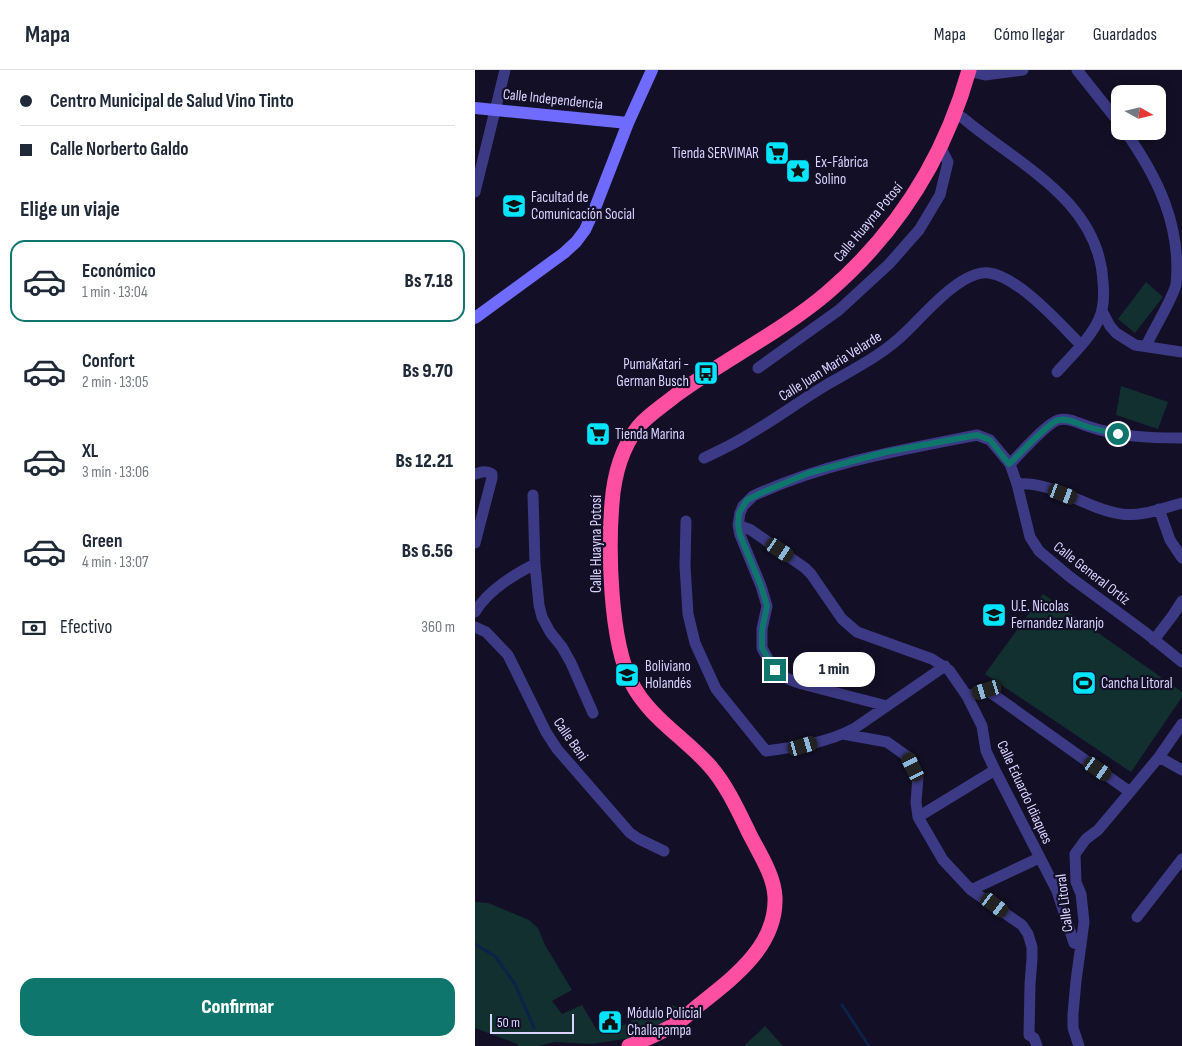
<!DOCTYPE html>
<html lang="es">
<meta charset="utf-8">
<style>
:root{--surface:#fff;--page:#f2f2f3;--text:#1f2937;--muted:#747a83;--line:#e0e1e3;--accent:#0f766e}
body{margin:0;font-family:"Sofia Sans Condensed",sans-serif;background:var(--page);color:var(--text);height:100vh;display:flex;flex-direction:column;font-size:19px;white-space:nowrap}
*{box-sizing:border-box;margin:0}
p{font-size:16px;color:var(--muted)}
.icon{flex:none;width:28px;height:28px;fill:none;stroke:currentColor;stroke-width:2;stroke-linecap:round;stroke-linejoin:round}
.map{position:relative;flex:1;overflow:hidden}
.drawer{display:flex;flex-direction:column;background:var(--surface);width:475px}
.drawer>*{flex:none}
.banner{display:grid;align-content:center;height:110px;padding:0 20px;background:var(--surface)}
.needle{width:32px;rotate:98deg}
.buttons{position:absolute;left:636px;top:15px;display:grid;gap:10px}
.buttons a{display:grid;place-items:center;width:55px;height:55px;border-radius:10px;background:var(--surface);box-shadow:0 2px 12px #0003;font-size:25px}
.scale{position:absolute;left:15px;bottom:12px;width:84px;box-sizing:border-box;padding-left:5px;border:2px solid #d9d4ff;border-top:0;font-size:14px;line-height:18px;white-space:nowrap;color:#d9d4ff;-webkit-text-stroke:4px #130f26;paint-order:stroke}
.end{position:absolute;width:22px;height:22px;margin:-11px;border:6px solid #0f766e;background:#fff;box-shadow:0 0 0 2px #fff}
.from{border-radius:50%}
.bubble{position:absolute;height:35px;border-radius:15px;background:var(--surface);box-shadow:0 2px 12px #0003;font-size:16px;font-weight:800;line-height:35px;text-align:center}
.car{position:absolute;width:15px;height:30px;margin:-15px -8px;border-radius:6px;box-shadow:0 0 4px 1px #0007;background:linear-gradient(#222 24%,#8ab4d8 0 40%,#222 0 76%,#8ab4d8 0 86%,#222 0)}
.banner b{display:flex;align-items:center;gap:18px;height:48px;font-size:19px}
.banner b+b{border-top:1px solid var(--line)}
.banner i{width:12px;height:12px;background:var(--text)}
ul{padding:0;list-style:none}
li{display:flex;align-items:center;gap:15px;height:82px;margin:0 10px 8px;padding:0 10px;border:2px solid transparent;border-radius:15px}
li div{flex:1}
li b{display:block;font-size:19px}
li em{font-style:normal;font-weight:800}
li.current{border-color:var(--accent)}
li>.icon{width:45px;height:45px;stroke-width:1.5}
h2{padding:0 20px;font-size:22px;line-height:60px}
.pay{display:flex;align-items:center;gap:12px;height:55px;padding:0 20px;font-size:19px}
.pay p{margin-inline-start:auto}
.cta{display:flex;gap:10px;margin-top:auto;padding:10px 20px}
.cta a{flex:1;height:58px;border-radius:15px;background:var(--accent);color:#fff;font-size:20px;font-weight:800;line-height:58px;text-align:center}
header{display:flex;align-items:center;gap:30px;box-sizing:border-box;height:70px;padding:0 25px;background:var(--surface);border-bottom:1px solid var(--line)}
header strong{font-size:24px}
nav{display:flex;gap:28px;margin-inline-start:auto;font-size:18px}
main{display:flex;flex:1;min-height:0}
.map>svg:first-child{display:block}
.green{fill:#12302f}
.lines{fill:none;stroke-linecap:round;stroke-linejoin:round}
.stream{stroke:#0c2248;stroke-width:3}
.street{stroke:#3d3a85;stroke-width:11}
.secondary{stroke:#6f6bff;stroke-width:12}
.highway{stroke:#ff4fa3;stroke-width:15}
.route{stroke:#0f766e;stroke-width:6}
.labels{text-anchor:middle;stroke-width:4.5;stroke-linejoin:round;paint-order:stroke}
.street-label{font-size:15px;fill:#d9d4ff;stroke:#130f26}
.poi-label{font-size:15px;fill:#d9d4ff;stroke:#130f26;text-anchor:start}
</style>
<header>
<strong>Mapa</strong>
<nav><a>Mapa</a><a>Cómo llegar</a><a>Guardados</a></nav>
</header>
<main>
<section class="drawer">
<div class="banner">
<b><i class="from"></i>Centro Municipal de Salud Vino Tinto</b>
<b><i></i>Calle Norberto Galdo</b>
</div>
<h2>Elige un viaje</h2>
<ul>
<li class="current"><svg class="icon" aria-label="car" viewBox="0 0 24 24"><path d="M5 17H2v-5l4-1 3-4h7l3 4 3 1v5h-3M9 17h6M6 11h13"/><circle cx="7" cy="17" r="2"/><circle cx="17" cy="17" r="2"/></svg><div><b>Económico</b><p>1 min · 13:04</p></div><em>Bs 7.18</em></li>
<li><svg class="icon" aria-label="car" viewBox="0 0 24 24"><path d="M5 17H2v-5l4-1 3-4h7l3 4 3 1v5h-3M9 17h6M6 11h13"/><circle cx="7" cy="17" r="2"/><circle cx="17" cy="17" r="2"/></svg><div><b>Confort</b><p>2 min · 13:05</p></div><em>Bs 9.70</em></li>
<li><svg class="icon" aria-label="car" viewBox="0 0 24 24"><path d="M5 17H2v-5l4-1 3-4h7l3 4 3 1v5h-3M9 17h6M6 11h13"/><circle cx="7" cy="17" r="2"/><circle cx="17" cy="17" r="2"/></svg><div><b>XL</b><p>3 min · 13:06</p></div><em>Bs 12.21</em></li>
<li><svg class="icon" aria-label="car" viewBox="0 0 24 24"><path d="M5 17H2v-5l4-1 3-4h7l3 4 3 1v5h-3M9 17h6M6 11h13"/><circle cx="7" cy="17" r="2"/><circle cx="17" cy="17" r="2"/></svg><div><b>Green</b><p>4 min · 13:07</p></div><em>Bs 6.56</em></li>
</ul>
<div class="pay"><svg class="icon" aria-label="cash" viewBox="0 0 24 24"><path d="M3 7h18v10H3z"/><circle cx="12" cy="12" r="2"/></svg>Efectivo<p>360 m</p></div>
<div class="cta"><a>Confirmar</a></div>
</section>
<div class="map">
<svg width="707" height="976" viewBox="0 0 707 976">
<rect width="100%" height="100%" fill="#130f26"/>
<path class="green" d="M 671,212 L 688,227 L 660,263 L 643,249 Z
M 646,316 L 693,332 L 683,359 L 641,345 Z
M 568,524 L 707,622 L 707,627 L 656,702 L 510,604 Z
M 0,832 L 13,833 L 54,850 L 63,858 L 70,875 L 97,920 L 77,931 L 87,944 L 107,935 L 122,960 L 149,955 L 168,944 L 172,948 L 198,935 L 205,940 L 180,958 L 156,968 L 116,974 L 80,972 L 63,976 L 43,976 L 42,974 L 0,958 Z
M 290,956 L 308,976 L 269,976 Z"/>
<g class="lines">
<path class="stream" d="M 0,874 L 20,886 L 40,914 L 59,958
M 367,935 L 394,976"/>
<path class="street" d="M 602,0 L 645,54
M 493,1 L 510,5 L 548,0
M 480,44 L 488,48 C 542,94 624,130 628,212 C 629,223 629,238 624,249 C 615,269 596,286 582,302
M 650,61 C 682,106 707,156 701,215 C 694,236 680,256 671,276
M 0,122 L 30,0
M 627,241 L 635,256 L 641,263 L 660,275 L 707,282
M 283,298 L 364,240 L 414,194 L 444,160 L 465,125 L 473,92 L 466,78
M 229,388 C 244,381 259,374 273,365 C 301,349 326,330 353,314 C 381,298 409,284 432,261 C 450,244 486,200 514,203 C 544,207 585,254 606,275
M 535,394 C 544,385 572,353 583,350 C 593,347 603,353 612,356 C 644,367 674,368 707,368
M 0,404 C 6,402 11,400 17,404 L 17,408 L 0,473
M 542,414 C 579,411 611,439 646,444 C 667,447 688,438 707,433
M 58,425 L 60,494 L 64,535 L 67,547 L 75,562 L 87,577 L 96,593 L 118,643
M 684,439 L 695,470 L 707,488
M 211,451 L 210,496 L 213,544 L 220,573 L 241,619 L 291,681 C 322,677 352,673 380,658 L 470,596
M 263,455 L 276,460 L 330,498 L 336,504 L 367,549 L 382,562 L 457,589 L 474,600 L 492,626 L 507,656 L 511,681 L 520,700 L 582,821 L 599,873 L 606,876
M 0,542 C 13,520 38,505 60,494
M 0,557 L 11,562 L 33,585 L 71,662 L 82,679 L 155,763 L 164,769 L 189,781
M 679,570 L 698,545 L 707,531
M 492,626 L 512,620 L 655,722
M 412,636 L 327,614 L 313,609 L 300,600 L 293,589 L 287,578 L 287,559 L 292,536 L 286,516 L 265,465 L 263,455 L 265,443 L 268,436 L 278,426 C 349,393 425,380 502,365 L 515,370 L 535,394 L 542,414 L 555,467 L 564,481 L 595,507 L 671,563 L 707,592
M 368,664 L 412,672 L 433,687 L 443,707 L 441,732 L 443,747 L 468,790 L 496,820 L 547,855 L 553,864 L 557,877 L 557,889 L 555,914 L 554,965 L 559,968 L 562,976
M 684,687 L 707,700
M 443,747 L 520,700
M 496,820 L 564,788
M 662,847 L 707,789
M 604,976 L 598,958 L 598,944 L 601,911 L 609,852 L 606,824 L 601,812 L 600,784 L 611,769 L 623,760 L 655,722 L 684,687 L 707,654"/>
<path class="secondary" d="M 0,38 L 153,53
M 0,248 L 89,183 L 101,172 L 110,160 L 120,138 L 153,53 L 177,0"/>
<path class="highway" d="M 154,976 C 171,969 189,962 205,951 C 212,946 218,940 224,935 C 258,908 302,876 300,827 C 299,805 284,783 274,763 C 263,740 250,712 233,694 C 207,666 173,646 156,612 C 135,570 133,480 137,433 C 139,406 146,379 163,357 C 173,345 189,335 201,325 C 250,289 306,262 352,223 C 422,163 469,89 494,0"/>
</g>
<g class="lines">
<path class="route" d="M 300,600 L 287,578 L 287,560 L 292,536 L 286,516 L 265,465 L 263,455 L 264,443 L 272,430 L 286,423 L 334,403 L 411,382 L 502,365 L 515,370 L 534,394 C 543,386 574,352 583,350 C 594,348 603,354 613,357 C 623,360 633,362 643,364"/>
</g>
<defs>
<symbol id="supermarket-square" viewBox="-11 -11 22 22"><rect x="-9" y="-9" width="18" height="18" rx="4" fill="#00e5ff" stroke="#130f26"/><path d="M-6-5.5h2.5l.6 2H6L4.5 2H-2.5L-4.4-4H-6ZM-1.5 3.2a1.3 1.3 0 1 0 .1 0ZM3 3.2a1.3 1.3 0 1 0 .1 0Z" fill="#111"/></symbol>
<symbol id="sight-square" viewBox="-11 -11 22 22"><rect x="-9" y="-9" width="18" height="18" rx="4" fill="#00e5ff" stroke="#130f26"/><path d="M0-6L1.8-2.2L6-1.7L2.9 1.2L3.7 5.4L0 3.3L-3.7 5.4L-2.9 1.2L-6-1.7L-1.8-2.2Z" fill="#111"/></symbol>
<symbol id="university-square" viewBox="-11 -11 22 22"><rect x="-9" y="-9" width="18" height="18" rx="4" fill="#00e5ff" stroke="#130f26"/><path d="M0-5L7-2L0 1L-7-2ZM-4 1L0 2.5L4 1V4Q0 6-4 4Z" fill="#111"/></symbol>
<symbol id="bus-square" viewBox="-11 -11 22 22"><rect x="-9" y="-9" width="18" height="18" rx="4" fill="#00e5ff" stroke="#130f26"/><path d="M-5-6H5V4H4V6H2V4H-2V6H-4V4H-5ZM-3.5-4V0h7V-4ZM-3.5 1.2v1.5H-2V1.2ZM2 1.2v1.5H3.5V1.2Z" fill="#111"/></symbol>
<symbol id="school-square" viewBox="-11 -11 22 22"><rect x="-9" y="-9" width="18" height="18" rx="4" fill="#00e5ff" stroke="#130f26"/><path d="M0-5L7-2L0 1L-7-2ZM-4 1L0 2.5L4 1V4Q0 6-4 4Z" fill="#111"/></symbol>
<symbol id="stadium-square" viewBox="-11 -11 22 22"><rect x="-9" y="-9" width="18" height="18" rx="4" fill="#00e5ff" stroke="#130f26"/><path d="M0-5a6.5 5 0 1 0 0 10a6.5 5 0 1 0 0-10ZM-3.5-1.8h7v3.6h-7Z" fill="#111"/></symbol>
<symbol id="civic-square" viewBox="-11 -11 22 22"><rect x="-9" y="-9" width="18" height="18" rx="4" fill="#00e5ff" stroke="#130f26"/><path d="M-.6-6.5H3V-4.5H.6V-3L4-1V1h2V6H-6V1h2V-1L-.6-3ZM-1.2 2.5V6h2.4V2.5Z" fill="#111"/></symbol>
</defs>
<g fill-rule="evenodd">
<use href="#supermarket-square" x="288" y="69" width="28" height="28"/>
<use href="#sight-square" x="309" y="87" width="28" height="28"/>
<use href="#university-square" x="25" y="122" width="28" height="28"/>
<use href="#bus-square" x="217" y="289" width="28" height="28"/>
<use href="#supermarket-square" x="109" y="350" width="28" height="28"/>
<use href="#school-square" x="505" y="531" width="28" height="28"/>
<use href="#school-square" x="138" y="591" width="28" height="28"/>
<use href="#stadium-square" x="595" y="599" width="28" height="28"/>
<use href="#civic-square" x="121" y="938" width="28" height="28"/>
</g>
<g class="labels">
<g class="street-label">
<text transform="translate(78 29) rotate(6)" y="5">Calle Independencia</text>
<text transform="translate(393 152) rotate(-50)" y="5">Calle Huayna Potosí</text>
<text transform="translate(355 296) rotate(-32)" y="5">Calle Juan Maria Velarde</text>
<text transform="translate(121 474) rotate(-90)" y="5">Calle Huayna Potosí</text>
<text transform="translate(617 503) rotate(38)" y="5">Calle General Ortiz</text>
<text transform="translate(96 669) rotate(55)" y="5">Calle Beni</text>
<text transform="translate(550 722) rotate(65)" y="5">Calle Eduardo Idiaques</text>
<text transform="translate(589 833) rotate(-97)" y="5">Calle Litoral</text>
</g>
<g class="poi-label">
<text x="284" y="88" text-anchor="end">Tienda SERVIMAR</text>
<text x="340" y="97">Ex-Fábrica<tspan x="340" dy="17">Solino</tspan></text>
<text x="56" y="132">Facultad de<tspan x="56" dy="17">Comunicación Social</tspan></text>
<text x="214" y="299" text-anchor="end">PumaKatari -<tspan x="214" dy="17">German Busch</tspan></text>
<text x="140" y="369">Tienda Marina</text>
<text x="536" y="541">U.E. Nicolas<tspan x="536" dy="17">Fernandez Naranjo</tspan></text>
<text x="170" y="601">Boliviano<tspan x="170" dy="17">Holandés</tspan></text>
<text x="626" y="618">Cancha Litoral</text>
<text x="152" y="948">Módulo Policial<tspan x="152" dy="17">Challapampa</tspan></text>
</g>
</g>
</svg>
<div class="buttons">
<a><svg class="needle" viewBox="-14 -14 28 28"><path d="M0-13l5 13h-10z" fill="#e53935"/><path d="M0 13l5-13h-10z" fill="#747a83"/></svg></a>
</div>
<div class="scale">50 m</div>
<i class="end from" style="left:643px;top:364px"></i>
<i class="end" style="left:300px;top:600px"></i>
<div class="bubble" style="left:318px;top:582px;width:82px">1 min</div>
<i class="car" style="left:588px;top:424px;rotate:111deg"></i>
<i class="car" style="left:305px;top:480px;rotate:124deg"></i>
<i class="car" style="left:512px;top:620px;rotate:253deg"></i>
<i class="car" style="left:328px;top:676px;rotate:74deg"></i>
<i class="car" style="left:438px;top:697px;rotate:334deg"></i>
<i class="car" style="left:623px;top:699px;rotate:125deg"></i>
<i class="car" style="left:520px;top:835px;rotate:127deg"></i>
</div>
</main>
